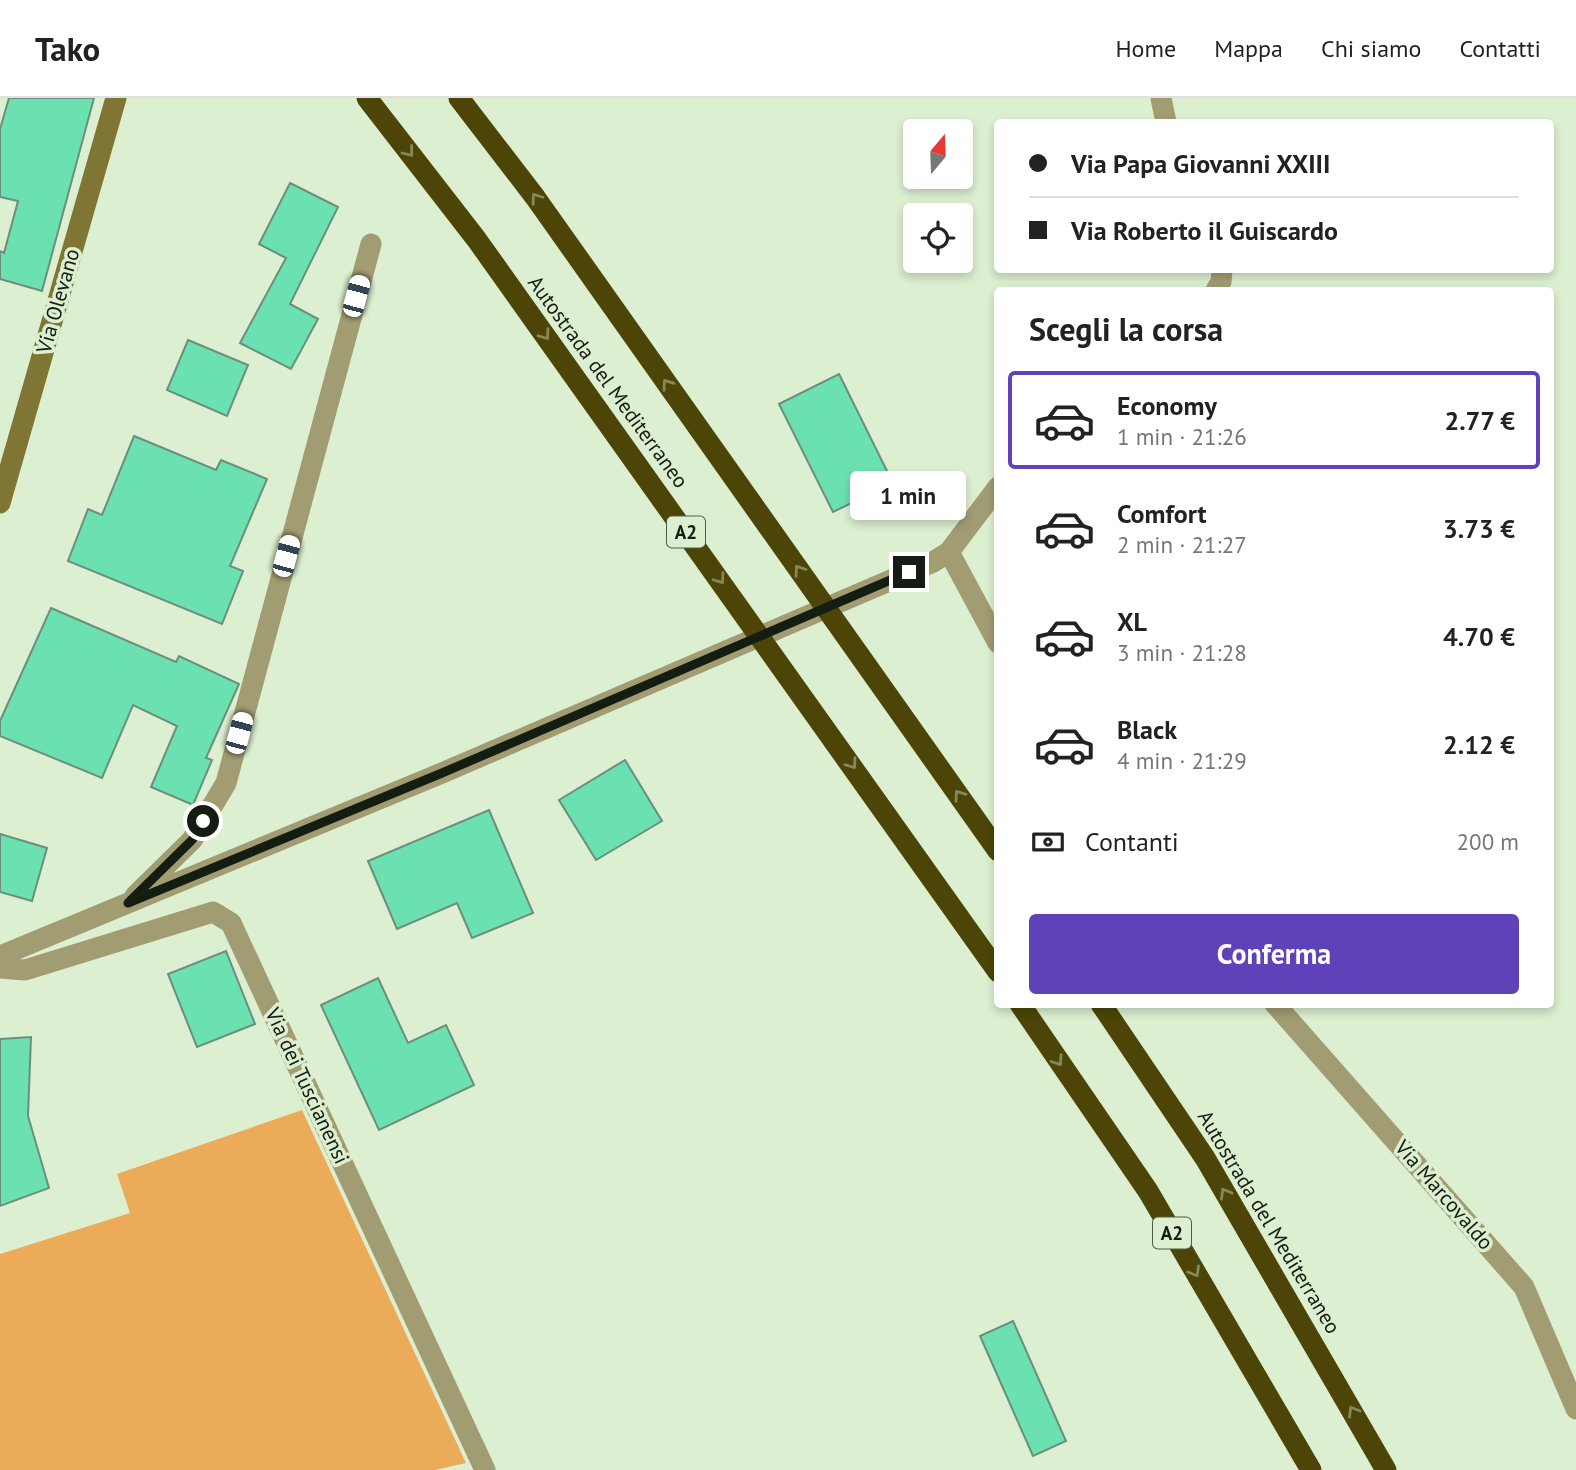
<!DOCTYPE html>
<html lang="it">
<meta charset="utf-8">
<style>
:root{--surface:#fff;--page:#f6f6f6;--text:#222;--muted:#767676;--line:#e0e0e0;--accent:#5f41b9}
body{margin:0;font-family:"PT Sans",sans-serif;background:var(--page);color:var(--text);height:100vh;display:flex;flex-direction:column;font-size:26px;white-space:nowrap}
*{box-sizing:border-box;margin:0}
p{font-size:23px;color:var(--muted)}
.icon{flex:none;width:38px;height:38px;fill:none;stroke:currentColor;stroke-width:2;stroke-linecap:round;stroke-linejoin:round}
.map{position:relative;flex:1;overflow:hidden}
.side{position:absolute;left:994px;top:189px;width:560px;height:721px;display:flex;flex-direction:column;background:var(--surface);border-radius:7px;box-shadow:0 4px 10px #0003}
.side>*{flex:none}
.hud{position:absolute;left:994px;top:21px;width:560px;height:154px;border-radius:7px;box-shadow:0 4px 10px #0003;display:grid;align-content:center;height:154px;padding:0 35px;background:var(--surface)}
.needle{width:46px;rotate:19deg}
.fabs{position:absolute;left:903px;top:21px;display:grid;gap:14px}
.fabs a{display:grid;place-items:center;width:70px;height:70px;border-radius:7px;background:var(--surface);box-shadow:0 4px 10px #0003;font-size:35px}
.end{position:absolute;width:32px;height:32px;margin:-16px;border:9px solid #151c11;background:#fff;box-shadow:0 0 0 4px #fff}
.from{border-radius:50%}
.bubble{position:absolute;height:49px;border-radius:7px;background:var(--surface);box-shadow:0 4px 10px #0003;font-size:23px;font-weight:600;line-height:49px;text-align:center}
.car{position:absolute;width:21px;height:42px;margin:-21px -10px;border-radius:9px;box-shadow:0 0 5px 2px #0007;background:linear-gradient(#fff 24%,#345 0 40%,#fff 0 76%,#345 0 86%,#fff 0)}
.hud b{display:flex;align-items:center;gap:24px;height:66px;font-size:26px}
.hud b+b{border-top:2px solid var(--line)}
.hud i{width:18px;height:18px;background:var(--text)}
ul{padding:0;list-style:none}
li{display:flex;align-items:center;gap:21px;height:98px;margin:0 14px 10px;padding:0 21px;border:4px solid transparent;border-radius:7px}
li div{flex:1}
li b{display:block;font-size:26px}
li em{font-style:normal;font-weight:600}
li.active{border-color:var(--accent)}
li>.icon{width:63px;height:63px;stroke-width:1.5}
h2{padding:0 35px;font-size:32px;line-height:84px}
.pay{display:flex;align-items:center;gap:18px;height:77px;padding:0 35px;font-size:26px}
.pay p{margin-inline-start:auto}
.cta{display:flex;gap:14px;margin-top:auto;padding:14px 35px}
.cta a{flex:1;height:80px;border-radius:7px;background:var(--accent);color:#fff;font-size:28px;font-weight:600;line-height:80px;text-align:center}
header{display:flex;align-items:center;gap:42px;box-sizing:border-box;height:98px;padding:0 35px;background:var(--surface);border-bottom:2px solid var(--line)}
header strong{font-size:33px}
nav{display:flex;gap:38px;margin-inline-start:auto;font-size:24px}
.map>svg:first-child{display:block}
.green{fill:#ebab59}
.building{fill:#6be1b1;stroke:#6c8e7e;stroke-width:2}
.lines{fill:none;stroke-linecap:round;stroke-linejoin:round}
.street{stroke:#a19c72;stroke-width:21}
.secondary{stroke:#7f7635;stroke-width:21}
.highway{stroke:#4c4507;stroke-width:21}
.oneway{stroke:#868957}
.route{stroke:#151c11;stroke-width:9}
.labels{text-anchor:middle;stroke-width:7;stroke-linejoin:round;paint-order:stroke}
.shield{fill:#dcefd0;stroke:#515b4a;stroke-width:2}
.shield-label{font-size:19px;font-weight:bold;fill:#151c11}
.street-label{font-size:21px;fill:#151c11;stroke:#dcefd0}
</style>
<header>
<strong>Tako</strong>
<nav><a>Home</a><a>Mappa</a><a>Chi siamo</a><a>Contatti</a></nav>
</header>
<div class="map">
<svg width="1576" height="1372" viewBox="0 0 1576 1372">
<rect width="100%" height="100%" fill="#dcefd0"/>
<path class="green" d="M 302,1012 L 466,1365 L 435,1372 L 0,1372 L 0,1156 L 130,1115 L 117,1076 Z"/>
<path class="building" d="M 9,0 L 94,0 L 42,193 L 0,181 L 0,153 L 4,155 L 18,103 L 0,99 L 0,31 Z
M 290,85 L 338,109 L 290,206 L 318,221 L 291,271 L 240,245 L 286,160 L 259,146 Z
M 188,242 L 248,267 L 227,318 L 167,292 Z
M 839,276 L 893,385 L 833,414 L 779,306 Z
M 134,338 L 216,372 L 221,362 L 267,381 L 230,468 L 243,473 L 222,526 L 68,463 L 88,411 L 102,417 Z
M 51,510 L 176,564 L 179,558 L 239,586 L 206,660 L 212,662 L 193,707 L 151,689 L 177,628 L 133,607 L 102,680 L 0,638 L 0,623 Z
M 625,662 L 662,723 L 596,762 L 559,702 Z
M 489,712 L 533,815 L 472,840 L 457,805 L 397,831 L 368,763 Z
M 0,736 L 47,750 L 32,803 L 0,794 Z
M 226,853 L 255,926 L 197,949 L 168,876 Z
M 378,880 L 408,945 L 446,927 L 474,987 L 379,1032 L 321,907 Z
M 31,939 L 28,1018 L 49,1090 L 0,1108 L 0,941 Z
M 1013,1223 L 1066,1343 L 1033,1358 L 980,1238 Z"/>
<g class="lines">
<path class="street" d="M 1161,0 L 1166,24
M 1216,192 L 1221,184 L 1222,172
M 949,454 L 998,545
M 135,798 L 192,742 L 226,685 L 371,146
M 0,858 L 442,675 L 933,464 L 949,454 L 998,389
M 0,870 L 25,872 L 213,814 L 231,825 L 485,1372
M 1275,906 L 1524,1189 L 1576,1311"/>
<path class="secondary" d="M 0,405 L 116,0"/>
<path class="highway" d="M 367,0 L 477,142 L 998,874
M 459,0 L 535,99 L 998,753
M 1020,906 L 1148,1093 L 1311,1372
M 1101,906 L 1205,1060 L 1386,1372"/>
</g>
<defs><path id="oneway-chevron" d="M-2-3.5L2.5 0L-2 3.5" fill="none" stroke-width="1.6" stroke-linecap="round" stroke-linejoin="round" transform="scale(1.75)"/></defs>
<g class="oneway">
<use href="#oneway-chevron" transform="translate(409 54) rotate(52)"/>
<use href="#oneway-chevron" transform="translate(536 100) rotate(-126)"/>
<use href="#oneway-chevron" transform="translate(545 237) rotate(54)"/>
<use href="#oneway-chevron" transform="translate(667 286) rotate(-125)"/>
<use href="#oneway-chevron" transform="translate(799 472) rotate(-125)"/>
<use href="#oneway-chevron" transform="translate(720 481) rotate(54)"/>
<use href="#oneway-chevron" transform="translate(852 666) rotate(54)"/>
<use href="#oneway-chevron" transform="translate(959 697) rotate(-125)"/>
<use href="#oneway-chevron" transform="translate(1058 963) rotate(56)"/>
<use href="#oneway-chevron" transform="translate(1225 1095) rotate(-120)"/>
<use href="#oneway-chevron" transform="translate(1195 1174) rotate(60)"/>
<use href="#oneway-chevron" transform="translate(1353 1313) rotate(-120)"/>
</g>
<g class="lines">
<path class="route" d="M 203,723 L 192,742 L 128,805 L 442,675 L 909,474"/>
</g>
<g class="labels">
<g class="shield">
<rect x="667" y="418.5" width="38" height="31" rx="5"/>
<rect x="1153" y="1119.5" width="38" height="31" rx="5"/>
</g>
<g class="shield-label">
<text x="686" y="441">A2</text>
<text x="1172" y="1142">A2</text>
</g>
<g class="street-label">
<text transform="translate(58 203) rotate(-74)" y="7">Via Olevano</text>
<text transform="translate(608 284) rotate(54)" y="7">Autostrada del Mediterraneo</text>
<text transform="translate(307 988) rotate(65)" y="7">Via dei Tuscianensi</text>
<text transform="translate(1444 1097) rotate(49)" y="7">Via Marcovaldo</text>
<text transform="translate(1269 1124) rotate(59)" y="7">Autostrada del Mediterraneo</text>
</g>
</g>
</svg>
<div class="fabs">
<a><svg class="needle" viewBox="-14 -14 28 28"><path d="M0-13l5 13h-10z" fill="#e53935"/><path d="M0 13l5-13h-10z" fill="#767676"/></svg></a>
<a><svg class="icon" aria-label="locate" viewBox="0 0 24 24"><circle cx="12" cy="12" r="6"/><path d="M12 2v4M12 18v4M2 12h4M18 12h4"/></svg></a>
</div>
<i class="end from" style="left:203px;top:723px"></i>
<i class="end" style="left:909px;top:474px"></i>
<div class="bubble" style="left:850px;top:373px;width:116px">1 min</div>
<i class="car" style="left:356px;top:198px;rotate:15deg"></i>
<i class="car" style="left:286px;top:458px;rotate:15deg"></i>
<i class="car" style="left:239px;top:635px;rotate:15deg"></i>
<div class="hud">
<b><i class="from"></i>Via Papa Giovanni XXIII</b>
<b><i></i>Via Roberto il Guiscardo</b>
</div>
<section class="side">
<h2>Scegli la corsa</h2>
<ul>
<li class="active"><svg class="icon" aria-label="car" viewBox="0 0 24 24"><path d="M5 17H2v-5l4-1 3-4h7l3 4 3 1v5h-3M9 17h6M6 11h13"/><circle cx="7" cy="17" r="2"/><circle cx="17" cy="17" r="2"/></svg><div><b>Economy</b><p>1 min · 21:26</p></div><em>2.77 €</em></li>
<li><svg class="icon" aria-label="car" viewBox="0 0 24 24"><path d="M5 17H2v-5l4-1 3-4h7l3 4 3 1v5h-3M9 17h6M6 11h13"/><circle cx="7" cy="17" r="2"/><circle cx="17" cy="17" r="2"/></svg><div><b>Comfort</b><p>2 min · 21:27</p></div><em>3.73 €</em></li>
<li><svg class="icon" aria-label="car" viewBox="0 0 24 24"><path d="M5 17H2v-5l4-1 3-4h7l3 4 3 1v5h-3M9 17h6M6 11h13"/><circle cx="7" cy="17" r="2"/><circle cx="17" cy="17" r="2"/></svg><div><b>XL</b><p>3 min · 21:28</p></div><em>4.70 €</em></li>
<li><svg class="icon" aria-label="car" viewBox="0 0 24 24"><path d="M5 17H2v-5l4-1 3-4h7l3 4 3 1v5h-3M9 17h6M6 11h13"/><circle cx="7" cy="17" r="2"/><circle cx="17" cy="17" r="2"/></svg><div><b>Black</b><p>4 min · 21:29</p></div><em>2.12 €</em></li>
</ul>
<div class="pay"><svg class="icon" aria-label="cash" viewBox="0 0 24 24"><path d="M3 7h18v10H3z"/><circle cx="12" cy="12" r="2"/></svg>Contanti<p>200 m</p></div>
<div class="cta"><a>Conferma</a></div>
</section>
</div>
